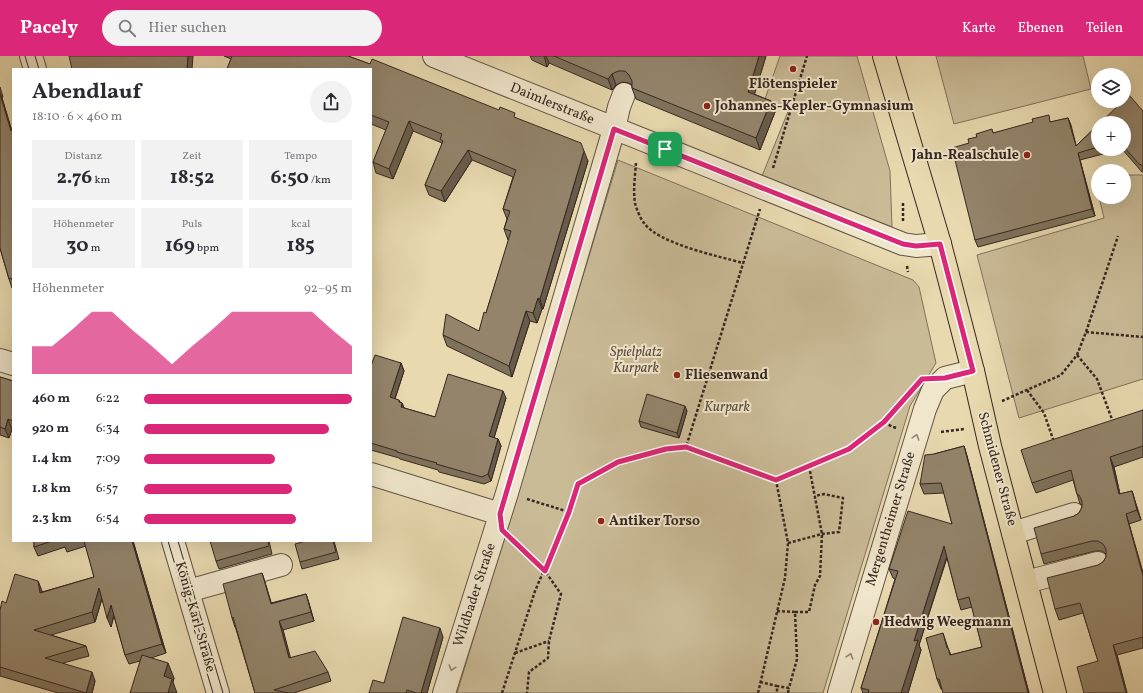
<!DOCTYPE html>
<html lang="de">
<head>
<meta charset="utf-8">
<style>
	body { margin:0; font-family:Vollkorn,serif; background:#f2f2f3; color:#2b2b33; height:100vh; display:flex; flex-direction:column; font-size:15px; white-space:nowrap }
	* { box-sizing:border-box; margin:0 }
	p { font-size:13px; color:#7c7c81 }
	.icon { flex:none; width:22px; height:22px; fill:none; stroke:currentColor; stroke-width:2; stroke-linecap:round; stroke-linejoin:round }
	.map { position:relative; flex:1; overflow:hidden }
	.drawer { position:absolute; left:12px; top:12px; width:360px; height:474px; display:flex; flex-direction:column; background:#fff; border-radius:0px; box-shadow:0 4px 16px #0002 }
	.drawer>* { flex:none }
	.fabs { position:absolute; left:1091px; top:12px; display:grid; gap:8px }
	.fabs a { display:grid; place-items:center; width:40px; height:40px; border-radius:50%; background:#fff; box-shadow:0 4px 16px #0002; font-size:20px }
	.pin { position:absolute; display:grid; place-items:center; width:34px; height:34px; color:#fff; margin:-17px; border-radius:8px; box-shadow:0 2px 6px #0006 }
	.round { display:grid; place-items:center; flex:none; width:42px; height:42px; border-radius:21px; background:#f2f2f3 }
	.head { display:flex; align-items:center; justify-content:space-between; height:68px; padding:0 20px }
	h1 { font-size:22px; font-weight:700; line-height:30px }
	.figures { display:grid; grid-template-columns:repeat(3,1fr); gap:6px; height:68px; padding:4px 20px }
	.figures div { display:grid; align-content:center; border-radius:0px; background:#f2f2f3; text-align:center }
	.figures b { font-size:20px; font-weight:700 }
	.figures small { font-size:11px; font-weight:400 }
	.figures p { font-size:11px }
	.chart { height:112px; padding:8px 20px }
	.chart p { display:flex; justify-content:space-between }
	.chart svg { width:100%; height:72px; margin-top:4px; fill:#db2777; opacity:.7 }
	ul { padding:0 20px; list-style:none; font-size:13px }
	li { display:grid; grid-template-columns:64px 48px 1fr; align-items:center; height:30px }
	li i { height:10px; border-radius:5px; background:#db2777 }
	header { display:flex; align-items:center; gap:24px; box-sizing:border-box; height:56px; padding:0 20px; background:#db2777; color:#fff }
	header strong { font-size:19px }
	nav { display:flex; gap:22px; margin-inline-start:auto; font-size:14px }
	.search { width:280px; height:36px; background:#f2f2f3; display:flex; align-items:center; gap:10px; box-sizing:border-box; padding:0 14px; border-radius:22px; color:#7c7c81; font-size:15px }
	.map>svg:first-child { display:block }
</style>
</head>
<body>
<header>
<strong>Pacely</strong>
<div class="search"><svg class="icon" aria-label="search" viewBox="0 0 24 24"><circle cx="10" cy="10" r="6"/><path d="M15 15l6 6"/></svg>Hier suchen</div>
<nav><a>Karte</a><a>Ebenen</a><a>Teilen</a></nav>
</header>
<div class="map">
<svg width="1143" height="637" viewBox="0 0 1143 637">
	<rect width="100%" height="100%" fill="#e8d9af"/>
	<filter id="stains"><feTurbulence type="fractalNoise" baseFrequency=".005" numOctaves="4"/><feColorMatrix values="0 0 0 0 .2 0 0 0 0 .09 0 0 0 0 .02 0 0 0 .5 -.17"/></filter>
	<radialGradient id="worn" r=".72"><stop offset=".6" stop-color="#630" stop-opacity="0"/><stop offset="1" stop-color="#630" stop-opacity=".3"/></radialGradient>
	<!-- green -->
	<path fill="#cabb97" stroke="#80715c" d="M780 0H857L890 115 892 171 762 120 789 53 765 43Z
		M936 0H1083L1091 33 954 68Z
		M618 104 913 224 919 231 936 307 910 350 823 637H457Z
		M1124 119H1143V323L1019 362 977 199 1104 162 1099 141H1124Z"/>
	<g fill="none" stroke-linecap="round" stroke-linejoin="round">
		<!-- minor casing -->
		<g stroke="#625445" stroke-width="24">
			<path id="minor" d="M31 0 35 13
				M434 0 903 188 916 190 940 188
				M0 304 13 308
				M371 418 500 458
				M1013 477 1074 458
				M173 485 218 637
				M1026 526 1098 507
				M188 535 281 509
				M444 637 507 437 614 73 619 51 624 38
				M839 637 925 353 933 334 945 322 973 315"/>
		</g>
		<!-- major casing -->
		<g stroke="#362722" stroke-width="24">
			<path id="major" d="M884 0 940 188 973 315 990 390 1055 637"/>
		</g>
		<!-- path -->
		<path stroke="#362722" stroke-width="2.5" stroke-dasharray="3 2" stroke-linecap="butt" d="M636 107C635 120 633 134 635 147 636 152 641 164 644 167 659 188 718 200 743 207
			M773 112 807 0
			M903 165V146
			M907 210 908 216
			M1086 276 1143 281
			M1077 299 1097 323 1113 366
			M1027 334 1044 357 1054 386
			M1002 345 1061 319 1077 299 1086 276 1118 180
			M884 367 896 372
			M941 376 964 373
			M686 391 776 424 849 393 884 367 904 343
			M527 443 569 456
			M514 485 545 515 561 538 549 585 548 602 529 616 527 637
			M788 487 822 478 839 476 843 442 824 438 815 440
			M777 555 795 556 797 603 789 632 777 630
			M795 556H809L815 529 820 520 822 478 809 410
			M515 597 549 585
			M760 626 777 630V637
			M502 637 535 535 569 456 578 428 618 406 666 393 686 391 760 153
			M758 637 785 522 788 487 776 424
			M788 637 789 632"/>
		<!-- minor -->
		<use href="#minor" stroke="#f0e6cb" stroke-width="22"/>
		<!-- major -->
		<use href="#major" stroke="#e8d9af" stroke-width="22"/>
		<!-- tram -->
		<path stroke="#362722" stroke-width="1" d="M25 0 29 13
			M35 0 39 13
			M168 485 213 637
			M178 485 223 637"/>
	</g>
	<!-- wall -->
	<path fill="#7e725c" stroke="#362722" d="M224 0H348L516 62 588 105 543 253H542L537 267 530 265 512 321 447 290 443 279 479 275 486 257 509 184H508L504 173 507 163 503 153 513 121 472 104 445 146 429 139 425 129 442 88V87L413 75 393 123 376 117 373 106 386 74 371 68V13H227L231 3Z
		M530 0H766L754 38 771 45 775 56 760 94 636 43 632 32V29L629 27 622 26 616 29 612 34 549 7 547 11 532 4Z
		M0 31 3 41 2 42 12 75 13 76V232H12L9 223 0 192Z
		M1143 55V116H1142L1122 93 1080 104 1095 160 978 191 975 184 969 87 977 81 993 77 1051 66 1068 62 1076 90 1098 69V93H1124V67Z
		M401 307 404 315 395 343 400 346 402 347 404 352 435 361 506 342 494 382 498 383 501 390 491 425 484 428 439 416 438 414 400 403 399 402 371 394V310Z
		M0 321 13 325V373H12L9 382 0 379Z
		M1143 354V401L1114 411 1120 438 1132 435 1135 445 1141 464 1129 468 1143 517V592L1117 599 1127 637H1084L1098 605 1083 557 1059 564 1055 553 1098 509 1103 506 1106 501V498L1102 495H1095L1044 508 1041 498 1074 460 1079 457 1082 451V449L1080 448 1077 438 1073 424 1036 437 1032 427Z
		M687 355 679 382 641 371 639 365Z
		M964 390 967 400 1029 637 941 633 937 623 943 577 948 592 951 599 982 591 972 551 961 554 958 544 947 502 919 589 921 594 908 637H863L861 632 895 523 893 522 889 513 952 468 944 437 924 438 920 428 934 398Z
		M34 485H133L166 597 151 602 174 622 173 626 140 605 129 608 125 599 114 560 111 571 102 543 95 566 51 579 86 590 89 600 63 607 95 625 92 637H58L0 620V554L6 547 38 525 42 536 94 521 86 490 67 496 65 491 38 500 34 491Z
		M269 485 272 498 219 513 216 505Z
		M306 485H334L339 503 302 513 300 506Z
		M262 517 271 547 306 538 314 565 283 574 290 602 328 616 331 625 294 637H255L235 570V571L232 562Z
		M443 581 427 637H369L384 627Z"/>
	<!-- shaded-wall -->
	<path fill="#675c4b" stroke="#362722" d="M188 0H193L192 13H187Z
		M544 0H546L549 7 547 11Z
		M759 0H766L752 47 748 36Z
		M612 18 616 29 612 34 608 23Z
		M0 37 2 42 13 79 11 75Z
		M771 45 775 56 760 94 756 82Z
		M1068 62 1071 69 1078 97Z
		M409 65 413 75 393 123 389 113Z
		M468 94 472 104 445 146 441 135Z
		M584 95 588 105 543 253 540 243Z
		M1078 97 1080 104 1095 160 1092 153Z
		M538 242 542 253 537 267 533 257Z
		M526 255 530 265 512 321 509 310Z
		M401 307 404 315 393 348 390 341Z
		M503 335 506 342 492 388 489 380Z
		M399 344 402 350V347L405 354 404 359 399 346Z
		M685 350 687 355 679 382 677 377Z
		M8 363 12 373 9 382 5 373Z
		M498 383 501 390 491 425 488 418Z
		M964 390 967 400 1029 637H1028Z
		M1110 401 1114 411 1122 448 1119 438Z
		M1132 435 1135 445 1141 464 1137 454Z
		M1126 458 1129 468 1143 517V520Z
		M132 485H133L166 597 162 588Z
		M944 490 947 500 919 589 921 594 908 637H901L914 585Z
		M262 517 265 526 274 556 271 548Z
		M38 525 42 535 43 546 40 537Z
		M99 532 102 542 95 566 92 556Z
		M306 538 309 547 314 565 311 556Z
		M111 549 114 558 111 571 107 562Z
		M279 565 283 574 293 611 289 602Z
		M440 572 443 581 427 637H421Z
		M1113 589 1117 599 1127 637H1126Z
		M168 607 174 622 173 626 177 637H168L164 620Z
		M92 616 95 625 92 637H86Z"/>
	<!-- building -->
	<path fill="#93846b" stroke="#362722" d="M69 0H188L187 13H72Z
		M232 0H348L370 8 372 3 499 54 500 51 515 57 514 61 581 87 584 95 540 243 538 242 533 257 526 255 509 310 443 279 446 258 479 275 484 256 486 257 511 175 504 173 510 155 503 153 516 114 468 94 441 135 425 129 443 85 440 83 442 78 409 65 389 113 373 106 389 66 371 59V13H227Z
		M554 0H759L748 36 771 45 756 82 632 32V25L629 19 625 15H618L612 18 608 23Z
		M0 38 11 75 12 74 13 76V223L12 224 11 222 9 223 0 192Z
		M1129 39 1143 55V110L1139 108 1124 91V67H1100L1123 45H1124V44Z
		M1049 59 1050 66 1068 62 1076 90 1098 69V91L1078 97 1092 153 975 184 952 92 969 87 968 83 977 81 976 78 992 73 993 77 1033 66 1032 63Z
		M375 299 401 307 390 341 399 344V346L402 347 401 351 435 361 448 318 503 335 489 380 498 383 488 418 482 421 436 408 437 407 397 396V395L371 387V310Z
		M0 321 13 325V365L8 363 5 373 0 371Z
		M647 338 685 350 677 377 639 365Z
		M1143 354V390L1110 401 1119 438 1132 435 1137 454 1126 458 1143 520V581L1113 589 1126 637H1084L1077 611 1098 605 1080 547 1055 553 1047 522 1098 509 1103 506 1106 501V493L1103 488 1098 485H1092L1041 498 1034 472 1074 460 1079 457 1082 451V445L1079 439 1077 438 1071 414 1032 427 1021 394Z
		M964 390 1028 637H943L939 623H937L926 582 943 577 947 592H948L950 599 982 591 969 541 958 544 944 490 914 585 918 584 901 637H868L869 634 861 632 898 515 889 513 908 455 952 468 941 427 920 428 925 399 934 398Z
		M34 485H52L34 491Z
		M84 485H132L162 588 125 599 111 549 107 562 99 532 92 556 34 574 86 590 45 602 92 616 86 637 0 611V554L2 545 6 547 15 518 38 525 40 537 94 521Z
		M210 485H268L269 490 216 505Z
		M306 485H333L336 496 300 506 295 488Z
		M262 517 271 548 306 538 311 556 279 565 289 602 315 595 328 616 274 634 288 637H255L233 561 232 562 223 528Z
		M403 561 440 572 421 637H416L407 634 406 637H369L373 624 384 627Z
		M142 599 168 607 164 620 172 623 168 637H130Z"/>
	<!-- one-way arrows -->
	<defs><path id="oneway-chevron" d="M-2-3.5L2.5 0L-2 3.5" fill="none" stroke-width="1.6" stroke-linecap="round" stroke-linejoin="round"/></defs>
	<g stroke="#938676">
		<use href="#oneway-chevron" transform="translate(916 381) rotate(-73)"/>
		<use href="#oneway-chevron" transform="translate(850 600) rotate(-73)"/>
		<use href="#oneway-chevron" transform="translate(452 612) rotate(108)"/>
	</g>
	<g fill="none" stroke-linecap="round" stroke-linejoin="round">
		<!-- route casing -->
		<g stroke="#fff" stroke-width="8">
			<path id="route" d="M614 73 903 188 916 190 940 188 973 315 945 322 922 323 884 366 849 393 776 424 686 391 666 393 618 406 578 428 569 456 545 515 502 474 500 458Z"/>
		</g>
		<!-- route -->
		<use href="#route" stroke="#db2777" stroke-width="5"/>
	</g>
	<!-- markers -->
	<g fill="#8f2418" stroke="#f0e6cb" stroke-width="1.5">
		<circle cx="793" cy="13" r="4"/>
		<circle cx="707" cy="50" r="4"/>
		<circle cx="1027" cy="99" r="4"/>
		<circle cx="677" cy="319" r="4"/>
		<circle cx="601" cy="465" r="4"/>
		<circle cx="876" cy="566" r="4"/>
	</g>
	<g text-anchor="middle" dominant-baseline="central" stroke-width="4" stroke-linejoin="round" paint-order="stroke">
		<!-- poi labels -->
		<g font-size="14" font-weight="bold" fill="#362722" stroke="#f0e6cb" text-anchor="start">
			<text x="793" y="28" text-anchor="middle">Flötenspieler</text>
			<text x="715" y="50">Johannes-Kepler-Gymnasium</text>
			<text x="1019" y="99" text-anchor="end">Jahn-Realschule</text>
			<text x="685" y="319">Fliesenwand</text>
			<text x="609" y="465">Antiker Torso</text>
			<text x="884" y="566">Hedwig Weegmann</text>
		</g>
		<!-- street labels -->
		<g font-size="14" fill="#362722" stroke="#f0e6cb">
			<text transform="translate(552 48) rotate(22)">Daimlerstraße</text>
			<text transform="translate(997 413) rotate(75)">Schmidener Straße</text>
			<text transform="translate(891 463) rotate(-73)">Mergentheimer Straße</text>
			<text transform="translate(475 539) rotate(-72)">Wildbader Straße</text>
			<text transform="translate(195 561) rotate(74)">König-Karl-Straße</text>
		</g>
		<!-- park labels -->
		<g font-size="14" font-style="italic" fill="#5b4c3f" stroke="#f0e6cb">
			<text x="636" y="296">Spielplatz<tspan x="636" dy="16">Kurpark</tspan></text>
			<text x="727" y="351">Kurpark</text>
		</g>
	</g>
	<rect width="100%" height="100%" filter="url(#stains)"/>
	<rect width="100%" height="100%" fill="url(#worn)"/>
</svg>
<div class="fabs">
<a><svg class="icon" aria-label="layers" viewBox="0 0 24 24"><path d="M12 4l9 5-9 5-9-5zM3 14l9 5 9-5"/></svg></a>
<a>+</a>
<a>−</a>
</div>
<div class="pin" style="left:665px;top:93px;background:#1e9e55"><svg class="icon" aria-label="arrive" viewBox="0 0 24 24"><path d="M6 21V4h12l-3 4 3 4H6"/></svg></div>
<section class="drawer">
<div class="head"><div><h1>Abendlauf</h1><p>18:10 · 6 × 460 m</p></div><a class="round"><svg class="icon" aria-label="share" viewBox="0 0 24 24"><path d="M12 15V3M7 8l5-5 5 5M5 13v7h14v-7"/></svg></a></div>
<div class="figures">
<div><p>Distanz</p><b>2.76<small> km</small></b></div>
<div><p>Zeit</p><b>18:52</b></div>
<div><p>Tempo</p><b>6:50<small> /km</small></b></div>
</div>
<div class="figures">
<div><p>Höhenmeter</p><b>30<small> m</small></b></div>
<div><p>Puls</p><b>169<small> bpm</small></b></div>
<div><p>kcal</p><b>185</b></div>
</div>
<div class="chart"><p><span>Höhenmeter</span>92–95 m</p>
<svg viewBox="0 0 160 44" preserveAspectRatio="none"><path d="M0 44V27L10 27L20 17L30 6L40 6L50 17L60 27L70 38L80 27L90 17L100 6L110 6L120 6L130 6L140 6L150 17L160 27V44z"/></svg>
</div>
<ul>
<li><b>460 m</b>6:22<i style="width:100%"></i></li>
<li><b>920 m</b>6:34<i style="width:89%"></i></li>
<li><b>1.4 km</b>7:09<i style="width:63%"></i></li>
<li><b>1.8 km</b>6:57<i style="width:71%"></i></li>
<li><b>2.3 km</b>6:54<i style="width:73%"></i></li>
</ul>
</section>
</div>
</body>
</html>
